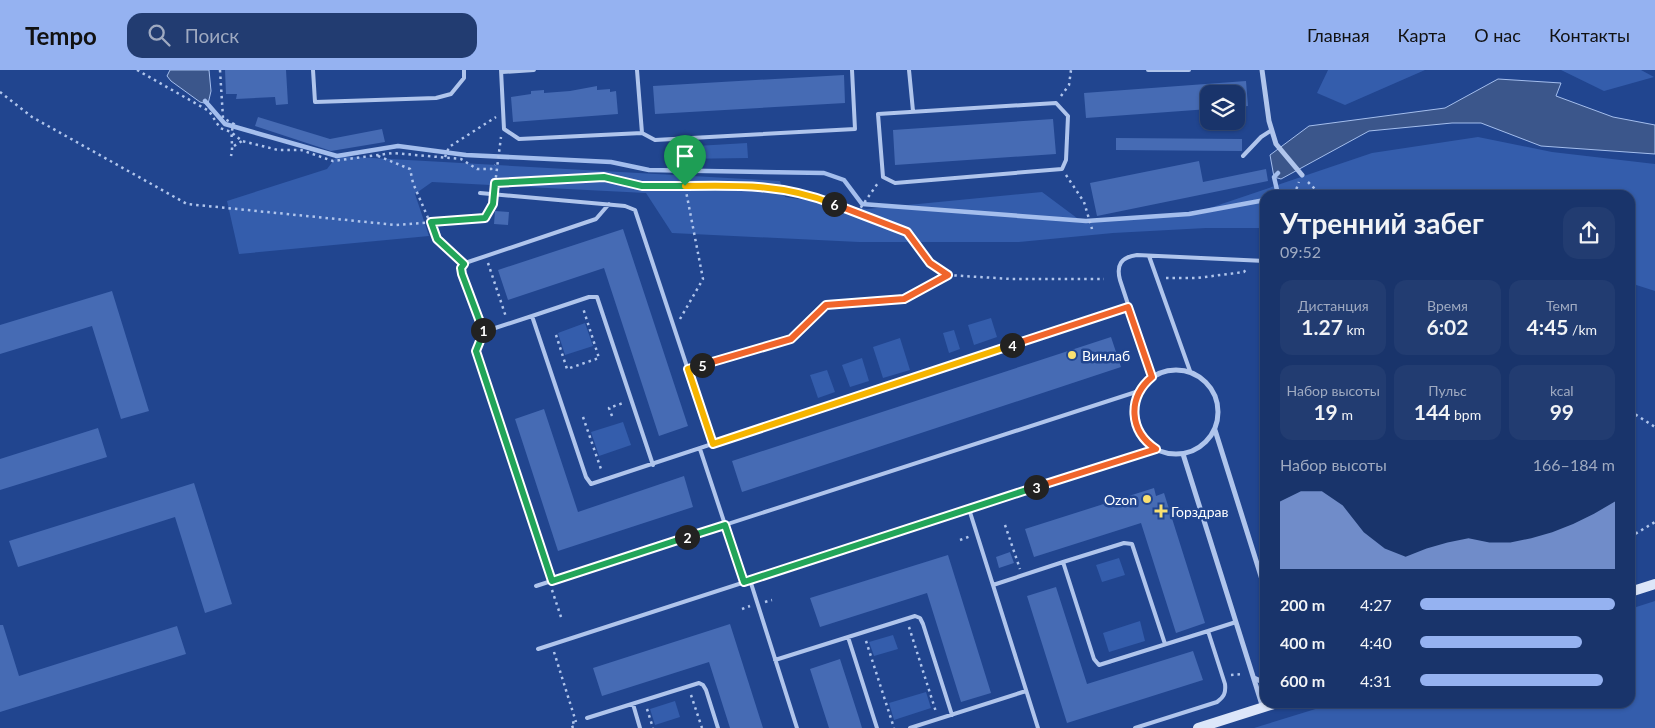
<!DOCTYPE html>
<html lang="ru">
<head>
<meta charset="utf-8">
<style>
	body { margin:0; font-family:Lato,sans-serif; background:#223c71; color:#f1f3f6; height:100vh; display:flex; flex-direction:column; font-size:19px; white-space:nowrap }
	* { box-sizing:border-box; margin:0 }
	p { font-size:16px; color:#9faac1 }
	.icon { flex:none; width:28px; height:28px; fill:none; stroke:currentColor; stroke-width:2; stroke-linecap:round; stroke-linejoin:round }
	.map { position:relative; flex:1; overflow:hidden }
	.details { position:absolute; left:1260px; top:120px; width:375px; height:518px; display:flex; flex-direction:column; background:#19346b; border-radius:15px; box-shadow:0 1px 4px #0004,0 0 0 1px #374f7e }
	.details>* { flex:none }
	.buttons { position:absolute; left:1200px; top:15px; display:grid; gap:10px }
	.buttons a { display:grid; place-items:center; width:45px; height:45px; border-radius:10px; background:#19346b; box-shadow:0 1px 4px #0004,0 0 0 1px #374f7e; font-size:25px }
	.pin { position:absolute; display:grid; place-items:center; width:42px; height:42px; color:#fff; margin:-51px -21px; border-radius:50% 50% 50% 0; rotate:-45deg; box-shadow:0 0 5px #0007 }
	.pin .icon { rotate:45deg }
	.km { position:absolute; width:25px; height:25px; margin:-12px; border-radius:50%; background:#222; color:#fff; font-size:14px; line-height:25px; text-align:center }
	.round { display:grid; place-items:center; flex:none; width:52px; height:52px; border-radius:15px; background:#223c71 }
	.headline { display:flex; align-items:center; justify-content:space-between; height:85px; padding:0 20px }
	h1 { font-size:28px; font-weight:700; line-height:38px }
	.stats { display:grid; grid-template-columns:repeat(3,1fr); gap:8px; height:85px; padding:5px 20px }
	.stats div { display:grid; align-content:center; border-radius:12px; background:#223c71; text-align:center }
	.stats b { font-size:21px; font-weight:700 }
	.stats small { font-size:14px; font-weight:400 }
	.stats p { font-size:14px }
	.chart { height:140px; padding:10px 20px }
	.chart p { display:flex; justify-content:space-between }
	.chart svg { width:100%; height:90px; margin-top:5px; fill:#95b2f1; opacity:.7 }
	ul { padding:0 20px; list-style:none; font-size:16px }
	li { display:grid; grid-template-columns:80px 60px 1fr; align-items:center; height:38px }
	li i { height:12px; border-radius:6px; background:#95b2f1 }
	header { display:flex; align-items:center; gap:30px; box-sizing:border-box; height:70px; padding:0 25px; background:#95b2f1; color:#111 }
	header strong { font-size:24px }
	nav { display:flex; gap:28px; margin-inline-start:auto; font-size:18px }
	.search { width:350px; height:45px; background:#223c71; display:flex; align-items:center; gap:12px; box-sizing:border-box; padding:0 18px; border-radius:15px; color:#9faac1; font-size:19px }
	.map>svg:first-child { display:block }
</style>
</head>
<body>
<header>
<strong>Tempo</strong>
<div class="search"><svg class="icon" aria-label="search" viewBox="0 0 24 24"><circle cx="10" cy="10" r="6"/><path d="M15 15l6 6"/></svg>Поиск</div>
<nav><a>Главная</a><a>Карта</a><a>О нас</a><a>Контакты</a></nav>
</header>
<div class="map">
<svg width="1655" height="658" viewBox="0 0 1655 658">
	<rect width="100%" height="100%" fill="#21458f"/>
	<!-- green -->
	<path fill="#345dac" d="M1328 0H1425L1345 35 1317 23Z
		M1561 0H1641L1654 7 1604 21Z
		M1478 67 1552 82 1655 94V221L1630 213V125H1265V158H1206L1113 163 1019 172H859L672 163 646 123 432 112 415 124 429 166 239 184 227 131 327 99 337 86 780 111 785 127 867 139 1042 122 1081 151 1189 145 1372 83Z
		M747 73 748 88 677 89 679 77Z
		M991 248 997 267 974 275 968 255Z
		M585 253 593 276 565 285 558 263Z
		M954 260 960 279 949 283 943 263Z
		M900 268 910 300 883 308 873 277Z
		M862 288 869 311 850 317 842 295Z
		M827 300 835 322 818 328 810 305Z
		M623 352 631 375 599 386 591 362Z
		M1119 488 1125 505 1102 512 1096 495Z
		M1655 531V658H1254L1335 633 1630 632V539Z
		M1140 551 1145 571 1109 582 1103 563Z
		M893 565 898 579 874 586 869 572Z
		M926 622 931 638 894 650 889 633Z
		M675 631 680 647 655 655 650 639Z"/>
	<!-- water -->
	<path fill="#3b568b" stroke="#a4beed" d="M170 0H209L211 21 208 34 200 32 171 11 167 6Z
		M1498 9 1561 13 1556 26 1613 47 1655 55V84L1541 76 1481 53H1452L1369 61 1281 109 1274 107 1270 85 1309 56 1445 38Z"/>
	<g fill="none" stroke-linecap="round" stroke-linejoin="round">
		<!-- stream -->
		<path stroke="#a4beed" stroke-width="4.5" d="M205 31 225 54 337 86 398 76 466 85 611 92 649 100 824 103 844 110 862 134 1086 151 1189 144 1265 130
			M1275 125 1277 120 1274 107 1278 103"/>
	</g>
	<!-- building -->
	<path fill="#466bb4" d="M225 0H286L288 34 276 35 275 27 236 29 237 24H226Z
		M844 5 845 33 655 44 653 16Z
		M1246 11 1248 36 1236 37V24H1209V39L1086 48 1084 23Z
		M597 16V20L610 19V22L616 21 618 44 513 52 511 27 531 24V21L544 20V23L570 21Z
		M258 47 330 69 382 59 385 72 331 81 255 56Z
		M1053 49 1056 84 895 95 893 60Z
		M1116 68 1242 69V81L1116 80Z
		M1199 91 1203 112 1266 99 1268 111 1097 146 1090 113Z
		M495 141 509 142 508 155 494 154Z
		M623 159 688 356 659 366 604 198 508 230 498 200Z
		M112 221 149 341 121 349 92 256 0 284V255Z
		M1111 267 1121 297 742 422 732 391Z
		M544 339 578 442 684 406 693 437 558 481 515 349Z
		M98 358 107 387 0 420V389Z
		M194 413 232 534 205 543 175 447 18 497 9 471Z
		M1154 418 1156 426 1164 423 1205 553 1176 563 1141 453 1034 487 1025 459Z
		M1010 482 1014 493 999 498 996 487Z
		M948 485 991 623 961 632 927 523 820 557 810 528Z
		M1056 517 1087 614 1193 581 1203 610 1067 653 1027 526Z
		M730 554 763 658H730L709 592 602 626 593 598Z
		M0 555H3L19 606 177 556 186 584 0 642Z
		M840 589 859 648 862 658H829L810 599Z"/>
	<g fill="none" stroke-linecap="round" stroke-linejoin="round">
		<!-- path -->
		<path stroke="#b0c5ec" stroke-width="2.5" stroke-dasharray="2.5 4" stroke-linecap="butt" d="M137 0 209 41 220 58 231 62 242 71 278 80H301L333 91 393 83 461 89 477 99H491L495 95
			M220 0 223 48 234 54C229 65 234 75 231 86
			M0 22 32 47 187 134 396 155 485 148 493 132
			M1061 26 1069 15 1071 0
			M234 76 242 71
			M378 86 410 99 413 113 437 169 459 189
			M445 87 449 77 496 47
			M1066 105 1084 132 1092 159
			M1308 112 1321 125
			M495 113 605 107 642 116 754 115 810 125 907 162 930 193 948 205 1011 209H1104
			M495 114 501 67
			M1294 125 1299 112
			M857 143 878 113
			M488 193 506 247
			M1166 208H1197L1244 202 1246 199
			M680 249 703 209 685 116 689 75
			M556 265 567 299 599 288 583 238
			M482 266 476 281 549 502
			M695 297 791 269 826 235 904 229 948 205
			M1630 341 1655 357
			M612 346 609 338 623 333
			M583 347 602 402
			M1005 455 1020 499
			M1630 467 1655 452
			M960 470 971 466
			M552 520 561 547
			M765 532 772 530
			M742 539 750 536
			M909 557 936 642
			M866 571 894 658
			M554 582 576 652
			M1231 605 1243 604
			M691 625 702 658
			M647 639 653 658
			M573 658 571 653 576 652"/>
		<!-- lane -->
		<path stroke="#b0c5ec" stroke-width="4" d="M313 0 315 32 436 28 451 24 464 8V0
			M501 0 504 59 519 69 642 63
			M637 0 642 63 655 70 855 59 852 0
			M909 0 913 41
			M1148 0H1189
			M502 2 534 0
			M1056 33 1068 46 1066 90 1062 99 895 113 883 107 878 44Z
			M1243 86 1261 67 1272 60
			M480 123 625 136 635 140 713 375
			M609 134 596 149 468 192 461 198 481 258 489 260 532 246 586 407 591 414 1128 237
			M1149 186 1190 301
			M532 246 589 227H597L653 395
			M1152 307 1120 210C1116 195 1121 187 1137 185L1265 191
			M700 379 744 512
			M969 439 1038 658
			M1063 492 1124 473 1132 474 1165 574
			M750 510 797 658
			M993 515 1063 492 1094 589 1099 595 1208 561
			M536 516 1139 321
			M848 567 877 658
			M538 579 1156 379
			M775 590 915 546 920 548 923 554 952 645
			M633 634 640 658
			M587 648 699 613 703 615 706 620 718 658
			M910 658 1026 621
			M1135 658 1217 632C1224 627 1226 623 1225 614L1208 561 1236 552"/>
		<!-- street -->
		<path stroke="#b0c5ec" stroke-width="5" d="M1262 0 1269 51 1276 74 1302 105
			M1134 342a42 42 0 1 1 84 0a42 42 0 1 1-84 0Z
			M1215 360 1265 519
			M1183 384 1263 638
			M1254 608 1265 613"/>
		<!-- secondary -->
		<path stroke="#dce6f9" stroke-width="10" d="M1630 522 1655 514
			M1198 658 1280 632"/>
	</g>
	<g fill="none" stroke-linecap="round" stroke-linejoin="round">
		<!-- split-1 casing -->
		<g stroke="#fff" stroke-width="10">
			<path id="split-1" d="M483 260 462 204 461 198 464 194 437 169 431 152 485 148 493 134 495 113 604 107 642 116H685"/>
		</g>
		<!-- split-2 casing -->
		<g stroke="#fff" stroke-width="10">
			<path id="split-2" d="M483 260 484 261 476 281 552 511 687 467"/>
		</g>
		<!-- split-3 casing -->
		<g stroke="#fff" stroke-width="10">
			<path id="split-3" d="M687 467 725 455 744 512 1036 417"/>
		</g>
		<!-- split-4 casing -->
		<g stroke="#fff" stroke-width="10">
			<path id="split-4" d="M1012 275 1128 237 1152 307C1127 328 1129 361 1156 379L1036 417"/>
		</g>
		<!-- split-5 casing -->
		<g stroke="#fff" stroke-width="10">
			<path id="split-5" d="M702 295 688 299 713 374 1012 275"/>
		</g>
		<!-- split-6 casing -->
		<g stroke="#fff" stroke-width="10">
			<path id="split-6" d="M702 295 791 269 826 235 904 229 948 205 930 193 907 162 834 134"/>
		</g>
		<!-- split-7 casing -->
		<g stroke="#fff" stroke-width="10">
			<path id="split-7" d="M685 116C739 115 783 114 834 134"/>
		</g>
		<!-- split-1 -->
		<use href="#split-1" stroke="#22a559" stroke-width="6"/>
		<!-- split-2 -->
		<use href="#split-2" stroke="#22a559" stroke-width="6"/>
		<!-- split-3 -->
		<use href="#split-3" stroke="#22a559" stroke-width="6"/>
		<!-- split-4 -->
		<use href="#split-4" stroke="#f0652b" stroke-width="6"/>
		<!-- split-5 -->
		<use href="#split-5" stroke="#f5b400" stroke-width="6"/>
		<!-- split-6 -->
		<use href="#split-6" stroke="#f0652b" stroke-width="6"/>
		<!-- split-7 -->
		<use href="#split-7" stroke="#f5b400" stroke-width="6"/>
	</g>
	<!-- markers -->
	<g fill="#f9e071" stroke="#21458f" stroke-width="2">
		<circle cx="1072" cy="285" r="5"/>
		<circle cx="1147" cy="429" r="5"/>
		<path d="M1158.5 433.5h5v5h5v5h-5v5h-5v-5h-5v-5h5z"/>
	</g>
	<g text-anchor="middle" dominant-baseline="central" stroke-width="5" stroke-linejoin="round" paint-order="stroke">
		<!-- poi labels -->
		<g font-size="14" fill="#fff" stroke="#21458f" text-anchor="start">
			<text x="1082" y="285">Винлаб</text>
			<text x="1137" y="429" text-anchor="end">Ozon</text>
			<text x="1171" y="441">Горздрав</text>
		</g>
	</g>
</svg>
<div class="buttons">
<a><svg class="icon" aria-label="layers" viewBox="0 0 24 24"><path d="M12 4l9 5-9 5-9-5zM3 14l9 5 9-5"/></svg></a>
</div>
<div class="pin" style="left:685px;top:116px;background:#1e9e55"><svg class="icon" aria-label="arrive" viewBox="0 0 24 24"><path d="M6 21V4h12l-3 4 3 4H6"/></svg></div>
<b class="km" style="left:483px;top:260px">1</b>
<b class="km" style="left:687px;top:467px">2</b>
<b class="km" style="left:1036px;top:417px">3</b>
<b class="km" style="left:1012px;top:275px">4</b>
<b class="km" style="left:702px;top:295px">5</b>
<b class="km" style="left:834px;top:134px">6</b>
<section class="details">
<div class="headline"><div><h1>Утренний забег</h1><p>09:52</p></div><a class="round"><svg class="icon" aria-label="share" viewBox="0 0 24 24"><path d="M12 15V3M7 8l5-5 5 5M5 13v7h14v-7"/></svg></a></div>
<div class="stats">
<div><p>Дистанция</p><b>1.27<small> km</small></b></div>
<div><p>Время</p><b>6:02</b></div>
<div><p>Темп</p><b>4:45<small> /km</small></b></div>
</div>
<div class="stats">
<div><p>Набор высоты</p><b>19<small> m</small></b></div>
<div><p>Пульс</p><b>144<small> bpm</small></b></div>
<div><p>kcal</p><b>99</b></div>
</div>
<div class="chart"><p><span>Набор высоты</span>166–184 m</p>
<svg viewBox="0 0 160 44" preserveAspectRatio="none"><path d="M0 44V11L10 6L20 6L30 13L40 26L50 34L60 38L70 34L80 31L90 29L100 31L110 31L120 29L130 26L140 22L150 17L160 11V44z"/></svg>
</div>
<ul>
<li><b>200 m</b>4:27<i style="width:100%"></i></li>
<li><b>400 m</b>4:40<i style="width:83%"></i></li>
<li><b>600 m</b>4:31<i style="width:94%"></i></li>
</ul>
</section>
</div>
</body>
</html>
